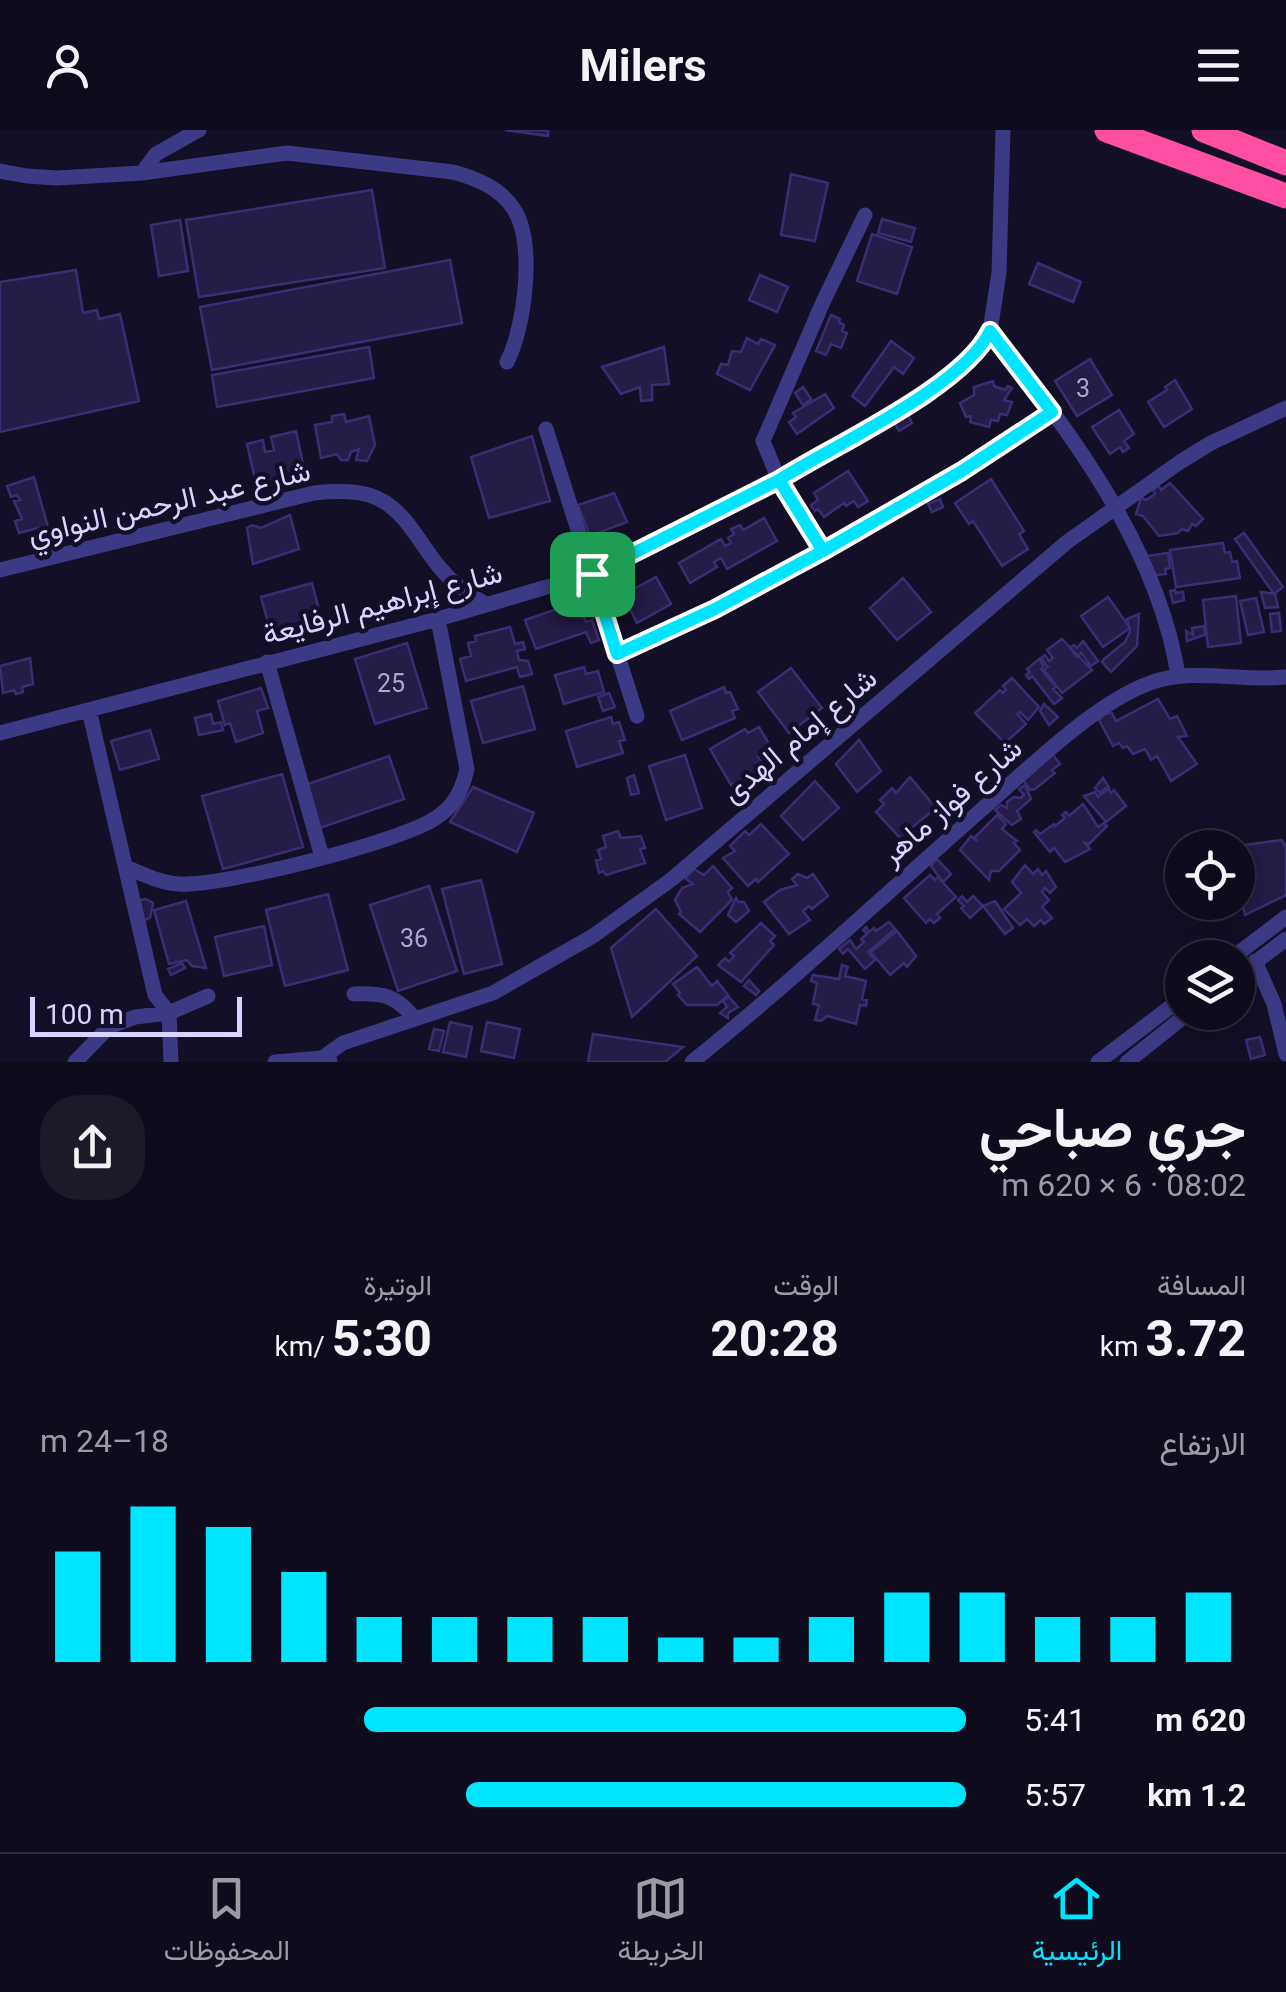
<!DOCTYPE html>
<html lang="ar">
<head>
<meta charset="utf-8">
<style>
	body { margin:0; font-family:Roboto,Vazirmatn,sans-serif; background:#1c1929; color:#f1f3f6; direction:rtl; height:100vh; display:flex; flex-direction:column; font-size:38px; white-space:nowrap }
	* { box-sizing:border-box; margin:0 }
	p { font-size:32px; color:#9b9ba3 }
	.icon { flex:none; width:55px; height:55px; fill:none; stroke:currentColor; stroke-width:2; stroke-linecap:round; stroke-linejoin:round }
	.map { position:relative; height:932px; overflow:hidden; direction:ltr }
	.drawer { display:flex; flex-direction:column; background:#0e0b1c; flex:1 }
	.drawer>* { flex:none }
	.tools { position:absolute; left:1165px; top:700px; display:grid; gap:20px }
	.tools a { display:grid; place-items:center; width:90px; height:90px; border-radius:50%; background:#0e0b1c; box-shadow:0 5px 25px #0003,0 0 0 2px #2e2b3b; font-size:50px }
	.scale { position:absolute; left:30px; bottom:25px; width:212px; box-sizing:border-box; padding-left:10px; border:5px solid #d9d4ff; border-top:0; font-size:28px; line-height:35px; white-space:nowrap; color:#d9d4ff; -webkit-text-stroke:8px #130f26; paint-order:stroke }
	.pin { position:absolute; display:grid; place-items:center; width:85px; height:85px; color:#fff; margin:-42px; border-radius:20px; box-shadow:0 5px 15px #0006 }
	.round { display:grid; place-items:center; flex:none; width:105px; height:105px; border-radius:40px; background:#1c1929 }
	.summary { display:flex; align-items:center; justify-content:space-between; height:170px; padding:0 40px }
	h1 { font-size:55px; font-weight:700; line-height:75px }
	.metrics { display:grid; grid-template-columns:repeat(3,1fr); gap:15px; height:170px; padding:10px 40px }
	.metrics div { display:grid; align-content:center }
	.metrics b { font-size:50px; font-weight:700 }
	.metrics small { font-size:28px; font-weight:400 }
	.metrics p { font-size:28px }
	.chart { height:280px; padding:20px 40px }
	.chart p { display:flex; justify-content:space-between }
	.chart svg { width:100%; height:180px; margin-top:10px; stroke:#00e5ff; stroke-width:6 }
	ul { padding:0 40px; list-style:none; font-size:32px }
	li { display:grid; grid-template-columns:160px 120px 1fr; align-items:center; height:75px }
	li i { height:25px; border-radius:12px; background:#00e5ff }
	header { display:flex; justify-content:space-between; align-items:center; height:130px; padding:0 40px; background:#0e0b1c; font-size:45px; font-weight:700 }
	.tab-bar { display:flex; justify-content:space-around; align-items:center; height:140px; border-top:2px solid #2e2b3b; background:#0e0b1c; font-size:28px; color:#9b9ba3 }
	.tab-bar a { display:grid; justify-items:center; gap:5px }
	.tab-bar .active { color:#00e5ff }
	.map>svg:first-child { display:block }
</style>
</head>
<body>
<header><svg class="icon" aria-label="menu" viewBox="0 0 24 24"><path d="M4 6h16M4 12h16M4 18h16"/></svg>Milers<svg class="icon" aria-label="person" viewBox="0 0 24 24"><circle cx="12" cy="8" r="4"/><path d="M4 21q1-7 8-7t8 7"/></svg></header>
<div class="map">
<svg width="1286" height="932" viewBox="0 0 1286 932">
	<rect width="100%" height="100%" fill="#130f26"/>
	<!-- building -->
	<path fill="#241b47" stroke="#3b2d73" stroke-width="2.5" d="M505 0H548V6Z
		M791 44 828 53 815 111 781 105Z
		M372 60 385 138 199 167 186 90Z
		M882 89 915 98 911 112 878 103Z
		M180 90 188 141 159 146 151 95Z
		M872 104 912 117 897 164 857 151Z
		M450 130 462 193 212 240 200 177Z
		M1038 133 1081 152 1073 172 1029 154Z
		M76 140 83 183 97 180 99 189 120 184 139 271 0 302V152Z
		M760 145 788 157 777 182 749 170Z
		M831 185 840 189 839 192 844 195 842 201 847 203 841 218 831 214 826 225 816 221Z
		M747 208 758 214 761 209 775 215 750 260 717 244 721 234 728 235 732 221 741 222Z
		M891 211 914 228 903 244 894 237 865 276 852 266Z
		M369 217 374 248 217 277 212 245Z
		M664 217 669 254 652 255V270L641 271 640 257 621 264 602 237Z
		M1090 229 1112 265 1077 286 1055 251Z
		M1175 250 1192 279 1164 297 1148 272 1167 260 1165 257Z
		M993 251 994 256 1005 260 1008 256 1012 258 1004 270 1012 272 1007 285 1000 284 998 291 991 290 989 297 970 292 971 286 966 287 960 273 974 265V257Z
		M803 257 811 269 803 275 795 263Z
		M825 264 834 278 797 304 789 292 796 287 793 283Z
		M1119 280 1134 304 1124 311 1129 318 1123 322 1120 317 1110 324 1092 297Z
		M344 284 346 292 369 286 375 315 367 331 356 330 359 319 351 322 348 330H341L337 324 321 328 315 295 332 292V286Z
		M908 285 912 293 899 301 895 294Z
		M296 301 305 343 256 354 247 314 263 310 265 322 274 320 271 307Z
		M532 306 550 371 489 388 471 327Z
		M848 341 868 371 858 377 854 371 846 376 844 373 824 387 818 379 815 381 811 375 818 370 814 363Z
		M34 347 49 401 44 403 42 397 19 403 15 391 22 389 14 371 20 370 17 365 11 367 7 356Z
		M991 349 1024 401 1019 404 1028 419 1002 436 973 391 969 394 955 373Z
		M1170 353 1203 389 1196 396 1192 394 1188 401 1182 399 1178 403 1159 406 1143 386 1136 384 1141 368 1146 370 1155 364 1153 360 1159 356 1161 360Z
		M614 363 627 392 590 406 578 375Z
		M940 369 943 377 932 382 928 374Z
		M290 385 299 419 253 434 247 398 252 395 261 398Z
		M764 388 777 411 727 439 721 428 714 432 717 437 690 453 679 433 721 409 725 416 731 413 728 408 734 404 731 399 740 395 743 400Z
		M1244 403 1283 457 1274 464 1235 409Z
		M1223 413 1225 423 1230 422 1232 432 1237 431 1240 448 1176 457 1170 420Z
		M1168 423 1170 438 1165 439 1166 444 1149 446 1147 426Z
		M656 447 671 474 637 493 623 465Z
		M903 448 931 482 897 510 870 478Z
		M312 453 319 480 311 482 314 492 287 496 288 500 280 502 279 498 270 500 261 467Z
		M1175 460 1176 463 1183 462 1184 470 1173 473 1170 461Z
		M1261 462 1275 464 1278 477 1265 478Z
		M1236 466 1241 513 1208 517 1203 470Z
		M1108 467 1130 498 1103 517 1081 486Z
		M1256 468 1264 502 1248 505 1240 471Z
		M571 474 573 481 580 478 586 492 592 490 599 510 591 513 586 502 536 519 525 490Z
		M1279 483 1281 501 1272 502 1270 484Z
		M1139 484 1137 516 1111 542 1102 532 1104 529 1125 512 1130 502 1127 489Z
		M1204 496 1205 505 1187 511 1186 501 1193 505 1192 498Z
		M510 497 515 514 523 512 525 519 517 521 519 530 528 531 532 544 520 547 517 537 466 551 460 529 471 526 468 513 476 511 475 506Z
		M1062 509 1092 540 1062 563 1044 540 1048 537 1041 528 1045 525 1049 531 1053 528 1047 520Z
		M1083 511 1098 531 1091 536 1081 523 1077 527 1070 518 1074 515 1077 518Z
		M407 513 427 578 375 594 355 529Z
		M30 528 33 554 22 557 23 562 16 564 14 560 3 563 0 536Z
		M1039 529 1044 536 1041 539 1056 557 1053 559 1062 568 1054 574 1032 546 1029 549 1026 545 1030 542 1027 539Z
		M584 537 586 544 598 541 604 562 564 574 555 545Z
		M791 538 822 578 789 603 758 562Z
		M1012 548 1039 577 1028 590 1020 582 1017 584 1026 594 1005 613 975 583 1000 560 1003 563 1006 560 1003 556Z
		M523 556 535 599 483 613 471 571Z
		M724 557 726 563 730 562 738 579 732 581 735 588 682 610 670 581Z
		M261 558 268 578 257 581 263 603 236 612 230 593 225 595 218 571Z
		M609 563 615 577 603 581 598 567Z
		M1158 569 1170 589 1177 586 1187 606 1178 607 1197 634 1171 651 1157 626 1151 630 1145 619 1133 624 1127 616 1123 618 1119 613 1113 616 1099 590 1104 584 1112 583 1116 591Z
		M1044 574 1058 587 1049 595 1040 581Z
		M211 584 213 594 221 592 223 600 199 605 195 588Z
		M611 587 613 594 619 592 625 610 619 611 623 623 577 637 566 601Z
		M759 597 772 619 758 627 761 631 756 633 760 639 731 655 710 619 745 599 748 603Z
		M150 600 159 629 120 640 111 611Z
		M859 610 881 641 857 662 836 634Z
		M685 625 702 678 666 690 649 636Z
		M1053 625 1060 634 1052 640 1055 643 1035 659 1030 660 1022 648Z
		M389 626 404 669 320 698 305 655Z
		M282 644 303 717 223 739 202 666Z
		M634 645 639 663 631 665 627 648Z
		M910 647 936 678 909 700 911 702 902 710 876 682 884 674 880 670 892 658 896 663Z
		M1103 648 1110 659 1107 657 1100 663 1095 658Z
		M815 651 839 678 803 710 781 686Z
		M1025 655 1031 669 1017 681 1021 689 1012 695 995 680 1001 675 1007 678V672L1014 667 1021 668 1024 665 1019 659Z
		M473 657 534 683 517 722 450 692Z
		M1108 659 1111 663 1114 660 1126 676 1106 692 1084 666 1095 662 1098 667Z
		M1083 674 1098 697 1104 693 1107 696 1089 714 1085 713 1090 719 1065 732 1054 718 1050 722 1034 702 1036 700 1040 704 1054 694 1055 696 1065 688 1062 685 1066 682 1069 686Z
		M997 685 1006 694 1002 699 1017 711 1014 713 1020 720 999 741H991L989 750 960 720 971 706 977 711 975 707Z
		M761 694 789 724 758 752 756 749 748 756 723 728 735 721 730 716 745 701 749 705Z
		M618 701 621 708 641 706 645 718 640 719 645 733 606 745 603 741 599 743 596 730 601 729 598 720 606 717 603 706Z
		M1282 710 1286 717V765L1245 785 1238 755V718L1229 717Z
		M937 729 951 744 943 752 931 736Z
		M1025 735 1033 744 1038 739 1042 745 1046 741 1056 757 1050 763 1045 758 1042 762 1049 770 1042 777 1052 788 1044 794 1041 790 1034 796 1027 789 1020 795 1004 779 1021 763 1012 752Z
		M713 736 732 758 728 762 732 770 700 802 679 784 681 782 675 770 682 758 693 754 685 748 694 739 704 745Z
		M798 744 807 748 813 744 828 766 812 779 809 776 803 781 810 790 789 804 764 772 780 760 797 755 792 749Z
		M930 745 935 750 938 747 956 767 937 784 940 788 934 793 930 789 926 793 904 768Z
		M481 750 502 834 464 844 442 759Z
		M429 756 457 841 398 861 370 775Z
		M328 764 348 840 285 856 266 780Z
		M962 766 967 772 973 766 983 776 970 788 961 778 964 776 958 770Z
		M736 768 738 772H744L749 781 736 792 728 785Z
		M146 769 153 773 150 788 141 791 139 770Z
		M186 771 206 838 192 836 187 830 169 834 154 780Z
		M995 771 1013 798 1005 804 983 776Z
		M656 779 697 826 632 887 611 818Z
		M889 792 895 799 868 822 875 830 865 839 848 819 843 824 839 819 850 810 856 819 864 812 861 809 867 804 863 800 866 797 869 802 874 798 876 801Z
		M761 793 775 806 770 811 774 815 741 852 718 835 725 828 729 832 734 826 730 823Z
		M264 796 272 835 224 846 215 807Z
		M897 801 916 826 907 837 904 833 890 845 871 822Z
		M182 833 185 838 171 845 168 839Z
		M842 835 848 837 845 846 866 851 862 869 867 870 866 876 860 875 856 894 827 886 821 891 815 890 819 875 813 874 817 853 811 851 813 845 839 849Z
		M697 837 712 856 717 851 728 865 717 875H687L678 865 680 863 673 854Z
		M749 850 759 861 756 865 744 856Z
		M729 867 738 877 728 883V888L720 883 727 877 723 871Z
		M450 892 472 897 466 927 443 922Z
		M487 892 520 899 514 928 481 921Z
		M434 899 444 901 439 921 429 919Z
		M593 904 683 917 665 932H588Z
		M1260 907 1265 925 1251 929 1246 910Z"/>
	<g fill="none" stroke-linecap="round" stroke-linejoin="round">
		<!-- minor -->
		<path stroke="#3d3a85" stroke-width="15" d="M0 41 27 46 57 48 142 43 287 23 453 42C475 48 499 57 513 78 536 111 525 197 507 232
			M142 43 156 24 199 0
			M990 201C1070 301 1157 415 1178 545
			M546 299 637 586
			M823 421 779 350 763 311 823 172 865 85
			M0 440 314 363C333 361 351 360 369 365 404 375 419 414 441 439 453 454 468 463 485 474
			M617 524C768 454 913 373 1052 282
			M267 532 322 727
			M89 580 155 865 169 883 171 932
			M0 603 438 489 591 444 779 350 916 270 969 230 982 216 990 201 999 143 1003 0
			M128 738C144 745 161 753 179 754 222 757 399 712 434 689 454 677 462 661 467 639L438 489
			M1232 828 1286 787
			M1255 831 1274 874 1286 924
			M1238 845 1286 809
			M354 864C383 863 396 865 415 889
			M322 928 343 913 493 863 593 806 672 749 1067 412 1180 332 1211 313 1286 278
			M75 932 109 897 135 887 169 883 208 866
			M275 932 322 928 330 931
			M692 932C791 852 885 765 980 681 1026 641 1094 573 1150 553 1193 537 1241 552 1286 547
			M1098 932 1182 868
			M1127 932 1190 882"/>
		<!-- highway -->
		<path stroke="#ff4fa3" stroke-width="25" d="M1107 0 1286 66
			M1204 0 1286 33"/>
	</g>
	<g fill="none" stroke-linecap="round" stroke-linejoin="round">
		<!-- route casing -->
		<g stroke="#fff" stroke-width="20">
			<path id="route" d="M592 444 779 350 823 421 962 341 1052 282 990 201C963 257 834 315 779 350L823 421 715 479 617 524 592 444"/>
		</g>
		<!-- route -->
		<use href="#route" stroke="#00e5ff" stroke-width="12"/>
	</g>
	<g text-anchor="middle" dominant-baseline="central" stroke-width="9" stroke-linejoin="round" paint-order="stroke">
		<!-- number labels -->
		<g font-size="25" fill="#aca6d1">
			<text x="1083" y="258">3</text>
			<text x="391" y="553">25</text>
			<text x="414" y="808">36</text>
		</g>
		<!-- street labels -->
		<g font-size="30" fill="#d9d4ff" stroke="#130f26">
			<text transform="translate(169 372) rotate(-13)">شارع عبد الرحمن النواوي</text>
			<text transform="translate(382 473) rotate(-15)">شارع إبراهيم الرفايعة</text>
			<text transform="translate(799 605) rotate(-40)">شارع إمام الهدى</text>
			<text transform="translate(951 671) rotate(-41)">شارع فواز ماهر</text>
		</g>
	</g>
</svg>
<div class="tools">
<a><svg class="icon" aria-label="locate" viewBox="0 0 24 24"><circle cx="12" cy="12" r="6"/><path d="M12 2v4M12 18v4M2 12h4M18 12h4"/></svg></a>
<a><svg class="icon" aria-label="layers" viewBox="0 0 24 24"><path d="M12 4l9 5-9 5-9-5zM3 14l9 5 9-5"/></svg></a>
</div>
<div class="scale">100 m</div>
<div class="pin" style="left:592px;top:444px;background:#1e9e55"><svg class="icon" aria-label="arrive" viewBox="0 0 24 24"><path d="M6 21V4h12l-3 4 3 4H6"/></svg></div>
</div>
<section class="drawer">
<div class="summary"><div><h1>جري صباحي</h1><p>08:02 · 6 × 620 m</p></div><a class="round"><svg class="icon" aria-label="share" viewBox="0 0 24 24"><path d="M12 15V3M7 8l5-5 5 5M5 13v7h14v-7"/></svg></a></div>
<div class="metrics">
<div><p>المسافة</p><b>3.72<small> km</small></b></div>
<div><p>الوقت</p><b>20:28</b></div>
<div><p>الوتيرة</p><b>5:30<small> /km</small></b></div>
</div>
<div class="chart"><p><span>الارتفاع</span>18–24 m</p>
<svg viewBox="0 0 160 44" preserveAspectRatio="none"><path d="M5 44V17M15 44V6M25 44V11M35 44V22M45 44V33M55 44V33M65 44V33M75 44V33M85 44V38M95 44V38M105 44V33M115 44V27M125 44V27M135 44V33M145 44V33M155 44V27"/></svg>
</div>
<ul>
<li><b>620 m</b>5:41<i style="width:65%"></i></li>
<li><b>1.2 km</b>5:57<i style="width:54%"></i></li>
</ul>
</section>
<nav class="tab-bar">
<a class="active"><svg class="icon" aria-label="home" viewBox="0 0 24 24"><path d="M3 11l9-7 9 7M6 9v11h12V9"/></svg>الرئيسية</a>
<a><svg class="icon" aria-label="map" viewBox="0 0 24 24"><path d="M3 6l6-2 6 2 6-2v14l-6 2-6-2-6 2zM9 4v14M15 6v14"/></svg>الخريطة</a>
<a><svg class="icon" aria-label="saved" viewBox="0 0 24 24"><path d="M7 4h10v16l-5-4-5 4z"/></svg>المحفوظات</a>
</nav>
</body>
</html>
